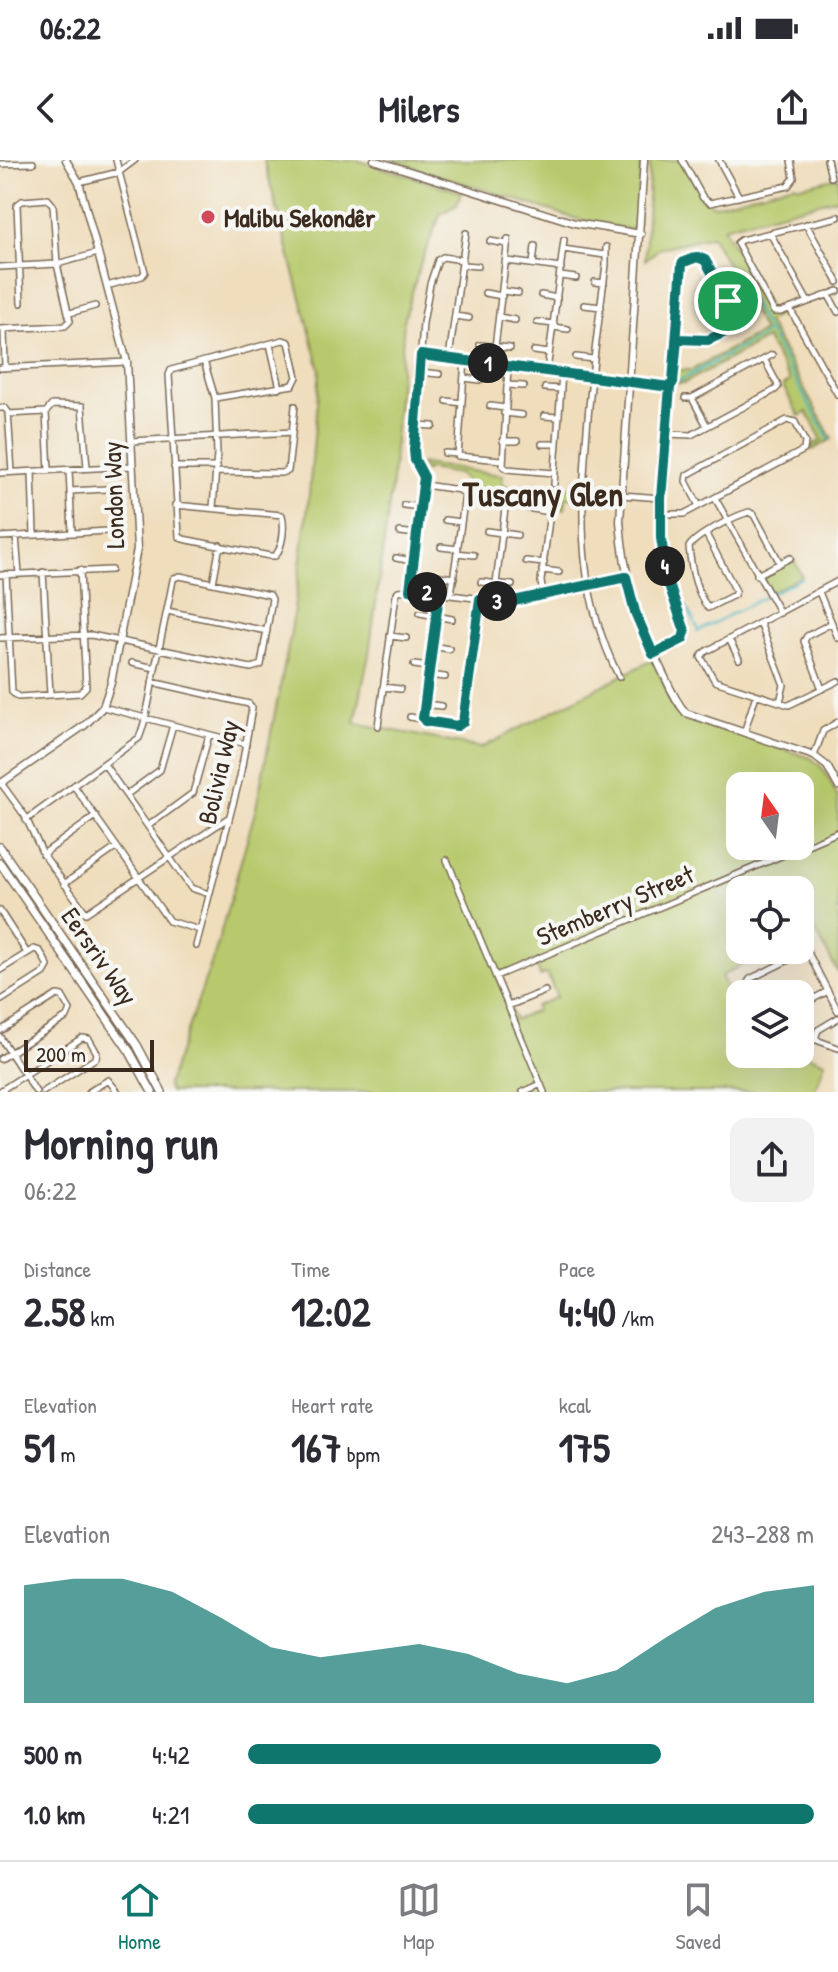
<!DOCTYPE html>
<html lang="en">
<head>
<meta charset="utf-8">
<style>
	body { margin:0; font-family:"Patrick Hand",sans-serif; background:#f2f2f3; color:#2b2b33; height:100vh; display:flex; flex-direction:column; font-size:30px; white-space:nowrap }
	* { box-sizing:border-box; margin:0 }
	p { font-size:26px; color:#7c7c81 }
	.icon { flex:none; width:44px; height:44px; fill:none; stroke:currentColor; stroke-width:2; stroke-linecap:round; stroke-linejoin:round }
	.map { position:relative; height:932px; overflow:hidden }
	.sheet { display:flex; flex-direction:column; background:#fff; flex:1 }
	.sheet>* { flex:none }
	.needle { width:52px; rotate:346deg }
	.buttons { position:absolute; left:726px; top:612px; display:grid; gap:16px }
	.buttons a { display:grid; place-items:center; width:88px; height:88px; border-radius:16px; background:#fff; box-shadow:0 8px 32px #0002; font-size:40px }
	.scale { position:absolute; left:24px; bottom:20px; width:130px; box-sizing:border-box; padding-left:8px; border:4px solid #3b2a1e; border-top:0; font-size:22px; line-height:28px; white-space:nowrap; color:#3b2a1e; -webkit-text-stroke:6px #f6f6f2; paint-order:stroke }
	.pin { position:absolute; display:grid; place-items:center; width:68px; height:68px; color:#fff; margin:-34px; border:4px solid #fff; border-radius:50%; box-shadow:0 2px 8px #0007 }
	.km { position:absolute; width:40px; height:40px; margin:-20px; border-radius:50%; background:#222; color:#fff; font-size:22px; line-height:40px; text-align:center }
	.round { display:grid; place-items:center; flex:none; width:84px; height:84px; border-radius:16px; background:#f2f2f3 }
	.headline { display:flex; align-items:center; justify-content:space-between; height:136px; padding:0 24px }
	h1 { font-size:44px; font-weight:700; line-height:60px }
	.figures { display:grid; grid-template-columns:repeat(3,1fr); gap:12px; height:136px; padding:8px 24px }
	.figures div { display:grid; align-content:center }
	.figures b { font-size:40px; font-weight:700 }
	.figures small { font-size:22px; font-weight:400 }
	.figures p { font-size:22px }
	.chart { height:224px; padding:16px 24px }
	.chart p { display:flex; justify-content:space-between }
	.chart svg { width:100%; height:144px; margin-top:8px; fill:#0f766e; opacity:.7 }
	ul { padding:0 24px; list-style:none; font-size:26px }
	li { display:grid; grid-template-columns:128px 96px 1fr; align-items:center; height:60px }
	li i { height:20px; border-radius:10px; background:#0f766e }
	.status { display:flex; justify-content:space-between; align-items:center; height:56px; padding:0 40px; background:#fff; direction:ltr }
	.status svg { height:22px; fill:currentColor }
	header { display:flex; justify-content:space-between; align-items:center; height:104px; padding:0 24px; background:#fff; font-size:36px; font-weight:700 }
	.tabs { display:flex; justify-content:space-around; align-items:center; height:112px; border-top:2px solid #e1e1e2; background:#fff; font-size:22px; color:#7c7c81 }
	.tabs a { display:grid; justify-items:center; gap:4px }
	.tabs .current { color:#0f766e }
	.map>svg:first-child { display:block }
</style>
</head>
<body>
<div class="status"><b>06:22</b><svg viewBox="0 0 49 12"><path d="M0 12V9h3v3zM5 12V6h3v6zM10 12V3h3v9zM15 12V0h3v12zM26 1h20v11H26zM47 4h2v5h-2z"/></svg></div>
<header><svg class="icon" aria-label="back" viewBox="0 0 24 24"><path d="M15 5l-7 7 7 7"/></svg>Milers<svg class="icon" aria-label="share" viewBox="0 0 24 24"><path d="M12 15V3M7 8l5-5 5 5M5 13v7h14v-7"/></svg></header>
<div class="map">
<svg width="838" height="932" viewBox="0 0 838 932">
	<rect width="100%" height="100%" fill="#f6f6f2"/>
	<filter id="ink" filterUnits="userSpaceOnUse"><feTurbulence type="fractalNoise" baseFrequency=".0125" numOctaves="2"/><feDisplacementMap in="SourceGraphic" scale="16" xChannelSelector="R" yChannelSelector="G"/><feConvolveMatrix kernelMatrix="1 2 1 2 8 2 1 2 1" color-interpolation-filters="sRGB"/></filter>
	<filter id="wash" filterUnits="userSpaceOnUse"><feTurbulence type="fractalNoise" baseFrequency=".006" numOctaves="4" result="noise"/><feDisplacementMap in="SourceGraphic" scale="32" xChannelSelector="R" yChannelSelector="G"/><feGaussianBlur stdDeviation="1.8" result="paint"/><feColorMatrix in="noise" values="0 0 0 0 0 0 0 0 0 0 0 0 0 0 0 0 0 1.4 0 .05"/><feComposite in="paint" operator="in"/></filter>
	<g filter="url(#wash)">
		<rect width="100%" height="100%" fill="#efddbc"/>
		<!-- green -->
		<path fill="#b7c96c" stroke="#797a45" stroke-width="2" fill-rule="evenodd" d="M264 0H357L461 32 457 45 441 53 420 105 404 160 392 323 369 494 355 563 481 588 652 500 677 549 690 560 811 598C827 609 830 622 838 638V813L814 768 800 775V730H740V790H770L721 816 740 853V894L800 892 825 902 814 932H170L167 926 215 793 256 648 291 472 308 346 320 209ZM740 626H800V686H740ZM535 801 540 816 547 814 557 837 535 846 536 851 515 860 497 816Z
			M390 0H641L638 62 630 70 577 59Z
			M650 0H680L710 44 714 45 794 24 801 26 838 17V38L723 67 771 152 778 155 767 162 832 279 812 290 810 286 822 280 807 252 799 256 783 226 790 221 766 179 684 223H675L676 210H692L763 171 712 76 660 88 645 100Z
			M420 304C449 306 474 313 503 315L502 323 506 326C532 327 555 326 581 328L580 338H566L565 349 548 347V338L464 328 465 319 458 314 428 309 425 312Z
			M793 398 802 416 770 433 762 417Z"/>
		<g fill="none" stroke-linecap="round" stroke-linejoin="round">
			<!-- stream -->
			<path stroke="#45b3c2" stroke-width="2" d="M747 134 829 280
				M679 221 769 172
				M667 358 677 421 681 436 699 471
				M772 433 802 418
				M697 472 766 436"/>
		</g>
	</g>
	<g filter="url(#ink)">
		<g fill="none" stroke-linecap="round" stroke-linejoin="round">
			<!-- minor casing -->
			<g stroke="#7a6955" stroke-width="8">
				<path id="minor" d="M682 0 703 38 710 43 788 26 794 18 791 0
					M719 0 739 37
					M827 0 831 17
					M0 4 33 3
					M79 22 119 12 135 0
					M838 57 741 80 737 83 774 152H781L838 131
					M806 64 838 122
					M770 73 808 142
					M490 81 507 84
					M606 87V105C598 164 590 223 586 283 580 369 579 436 619 517
					M563 89 605 95
					M507 101 561 108
					M533 104 535 86
					M462 105 478 106
					M0 107 57 104 98 93
					M560 116 576 118
					M595 122 604 123
					M107 126 142 116 145 112 116 0
					M503 131 518 133
					M485 133 502 136
					M828 134 838 152
					M541 135 557 138
					M728 141 747 130
					M584 145 601 147
					M790 149 838 235
					M70 153 95 146
					M455 156 469 158
					M499 157 515 160
					M537 162 554 164
					M553 167 568 169
					M0 169 65 166 70 161 57 104 53 45 48 39 22 41 17 45 21 143
					M4 169 5 208
					M270 184 280 228
					M480 185 510 188
					M534 191 549 193
					M421 195 670 227
					M576 197 593 199
					M449 198 466 73
					M465 200 458 296 501 300
					M204 201 215 238 217 294 213 348
					M493 204 508 79
					M508 206 503 306 507 309 554 313
					M0 208 127 202
					M547 211 564 80
					M419 212 439 214
					M464 218 480 220
					M507 225 524 226
					M545 228 561 229
					M685 238H692L772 195
					M692 238 707 266
					M447 241 462 243
					M490 246 505 248
					M0 248H5L8 252 12 312
					M46 252 52 245 82 246 87 308
					M46 252 49 311
					M504 253 522 255
					M8 254 46 252
					M544 256 558 257
					M416 265 433 266
					M666 274 691 275 775 230 778 227 777 223 764 199
					M132 281 292 272
					M503 281H517
					M542 284H556
					M445 293 458 294
					M174 307H217
					M69 310 72 373
					M32 312 34 375
					M217 312 281 313 288 311 295 246
					M0 313 133 306
					M554 324 562 213
					M424 325 460 330 465 335 451 435
					M70 331 107 329
					M622 335 661 338
					M715 338 780 453
					M464 341 480 343
					M175 345 282 355C285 367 283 387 275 396H270L183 379 179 376 169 215 171 210 283 180 289 182 297 217 293 225 215 238
					M404 345 420 347
					M661 354H684L804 290 805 282 795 262 787 260 687 315 686 321 699 346
					M445 360 461 362
					M487 371 517 375
					M400 372 417 374
					M706 374 736 431 734 435 708 448C695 431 691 408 689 387 696 375 735 356 749 352L754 355 780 403
					M16 376 19 414
					M0 377 109 371
					M441 387 458 389
					M457 393 474 395
					M396 398 413 401
					M526 401 544 403
					M542 410 559 412
					M43 412 50 534
					M6 414 12 532 18 537 80 533 86 527 80 410
					M0 415 111 410
					M757 415 790 398
					M440 416 454 418
					M838 421 705 492 701 497 715 521 789 545 838 521
					M481 422 512 425
					M213 423 220 385
					M410 430 424 317 415 300 414 290 423 163 430 124 438 100 443 97 462 100
					M819 432 838 478
					M494 441 505 348 510 345 550 352 541 421 543 436
					M167 451 267 471
					M420 453 452 459
					M760 463 784 525 780 542
					M390 476 406 478
					M0 478 91 475 251 508 261 505 272 439 270 435 180 416 174 418 173 420C168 446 162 473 157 499 151 525 149 554 139 578L26 660
					M729 479 739 499
					M432 486 449 489
					M653 494 682 480 685 473 666 412 661 362 670 227 673 222 682 104 687 100 702 97C713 109 737 150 737 165L708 180 677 179
					M132 503 155 508
					M414 505 429 507
					M428 515 445 517
					M152 522 249 544 252 548 240 617 196 786
					M383 527 400 529
					M822 529 804 481 807 476 832 463
					M424 544 441 546
					M103 547 246 584
					M410 557 457 566 463 562 480 439
					M423 558 439 434
					M378 566 396 435 398 431 410 430 507 442 626 417
					M744 573 756 535
					M814 596 823 571 838 562
					M104 604 191 728 209 734
					M1 623 25 656 43 694 86 753 228 658
					M74 626 169 761 200 770
					M126 635 160 610 173 565
					M148 666 193 633 209 575
					M43 694 96 656
					M447 700 544 932
					M64 724 117 687
					M0 751 27 793
					M800 777 838 851
					M0 810 34 789 40 791 48 806 44 813 0 841
					M496 816 838 672
					M750 834 747 824 750 819 807 791
					M508 846 545 831
					M800 846 828 831
					M0 871 57 835 62 836 70 850 67 857 0 899
					M800 874 838 888
					M0 877 36 932
					M815 879 818 870 838 858
					M0 931 82 878 89 879 97 893 96 898 43 932
					M89 932 108 920 118 932
					M523 932 541 924"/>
			</g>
			<!-- tertiary casing -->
			<g stroke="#7a6955" stroke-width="9">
				<path id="tertiary" d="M374 0 575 63 641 74
					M644 0 620 361C624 418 638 465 664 515 670 528 676 542 686 553L814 596 827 606 838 626
					M0 624 85 565 103 547 111 523 137 389 127 202 79 22 66 0"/>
			</g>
			<!-- secondary casing -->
			<g stroke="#7a6955" stroke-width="10">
				<path id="secondary" d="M0 687 137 885 162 932
					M0 703 130 892 152 932"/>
			</g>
			<!-- minor -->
			<use href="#minor" stroke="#fff" stroke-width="5"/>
			<!-- tertiary -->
			<use href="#tertiary" stroke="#fff" stroke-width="6"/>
			<!-- secondary -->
			<use href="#secondary" stroke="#fff" stroke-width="7"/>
		</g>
	</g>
	<g fill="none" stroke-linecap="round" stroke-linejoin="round" filter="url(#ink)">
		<!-- route casing -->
		<g stroke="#fff" stroke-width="16">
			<path id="route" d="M728 141 737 159 734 168 708 180 677 179 673 222 670 227 421 195 414 290 415 300 424 317 410 430 439 434 423 558 425 561 457 566 463 562 480 439 514 441 626 417 635 452 653 494 683 479 685 471 668 422 661 378V338L670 227 673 222 682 104 684 102 697 97 705 100 728 141"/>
		</g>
		<!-- route -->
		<use href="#route" stroke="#0f766e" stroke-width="10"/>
	</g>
	<!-- markers -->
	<circle fill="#d1495b" stroke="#f6f6f2" stroke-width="3" cx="208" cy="57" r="8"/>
	<g text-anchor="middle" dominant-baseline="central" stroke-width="8" stroke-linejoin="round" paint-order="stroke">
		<!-- poi labels -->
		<g font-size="26" font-weight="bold" fill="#3b2a1e" stroke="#f6f6f2" text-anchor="start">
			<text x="224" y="57">Malibu Sekondêr</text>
		</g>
		<!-- street labels -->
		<g font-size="26" fill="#3b2a1e" stroke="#f6f6f2">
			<text transform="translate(113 335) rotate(-92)">London Way</text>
			<text transform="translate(218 612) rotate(-77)">Bolivia Way</text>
			<text transform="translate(615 745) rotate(-23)">Stemberry Street</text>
			<text transform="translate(100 796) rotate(55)">Eersriv Way</text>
		</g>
		<!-- district labels -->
		<g font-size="34" font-weight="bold" fill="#3b2a1e" stroke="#f6f6f2">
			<text x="543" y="334">Tuscany Glen</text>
		</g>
	</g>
</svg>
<div class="buttons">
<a><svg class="needle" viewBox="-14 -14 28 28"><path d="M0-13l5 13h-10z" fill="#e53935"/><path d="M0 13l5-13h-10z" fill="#7c7c81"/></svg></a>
<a><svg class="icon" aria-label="locate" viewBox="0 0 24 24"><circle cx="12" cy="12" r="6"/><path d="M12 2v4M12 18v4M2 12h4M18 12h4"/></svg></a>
<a><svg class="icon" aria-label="layers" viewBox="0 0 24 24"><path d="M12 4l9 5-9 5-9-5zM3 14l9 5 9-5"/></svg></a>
</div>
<div class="scale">200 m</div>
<div class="pin" style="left:728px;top:141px;background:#1e9e55"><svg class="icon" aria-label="arrive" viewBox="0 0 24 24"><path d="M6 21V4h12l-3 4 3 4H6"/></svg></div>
<b class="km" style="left:488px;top:203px">1</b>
<b class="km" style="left:427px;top:432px">2</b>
<b class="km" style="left:497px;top:441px">3</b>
<b class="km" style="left:665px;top:406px">4</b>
</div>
<section class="sheet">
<div class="headline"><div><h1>Morning run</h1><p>06:22</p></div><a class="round"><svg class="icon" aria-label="share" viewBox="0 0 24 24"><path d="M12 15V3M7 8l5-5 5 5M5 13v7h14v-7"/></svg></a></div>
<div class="figures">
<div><p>Distance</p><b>2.58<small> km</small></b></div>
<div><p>Time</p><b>12:02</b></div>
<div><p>Pace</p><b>4:40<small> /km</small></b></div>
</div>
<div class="figures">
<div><p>Elevation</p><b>51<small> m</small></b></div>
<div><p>Heart rate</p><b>167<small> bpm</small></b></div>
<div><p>kcal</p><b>175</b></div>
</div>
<div class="chart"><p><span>Elevation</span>243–288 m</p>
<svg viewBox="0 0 160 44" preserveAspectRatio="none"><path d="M0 44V8L10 6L20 6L30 10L40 18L50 27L60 30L70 28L80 26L90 29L100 35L110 38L120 34L130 24L140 15L150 10L160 8V44z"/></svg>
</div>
<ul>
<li><b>500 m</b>4:42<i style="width:73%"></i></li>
<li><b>1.0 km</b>4:21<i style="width:100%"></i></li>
</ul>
</section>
<nav class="tabs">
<a class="current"><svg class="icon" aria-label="home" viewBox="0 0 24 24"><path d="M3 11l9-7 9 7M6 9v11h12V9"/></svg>Home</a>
<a><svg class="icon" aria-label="map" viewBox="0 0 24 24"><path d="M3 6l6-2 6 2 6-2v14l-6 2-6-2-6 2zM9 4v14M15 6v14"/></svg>Map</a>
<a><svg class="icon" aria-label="saved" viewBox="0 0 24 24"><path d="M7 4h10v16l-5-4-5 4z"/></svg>Saved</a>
</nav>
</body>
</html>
